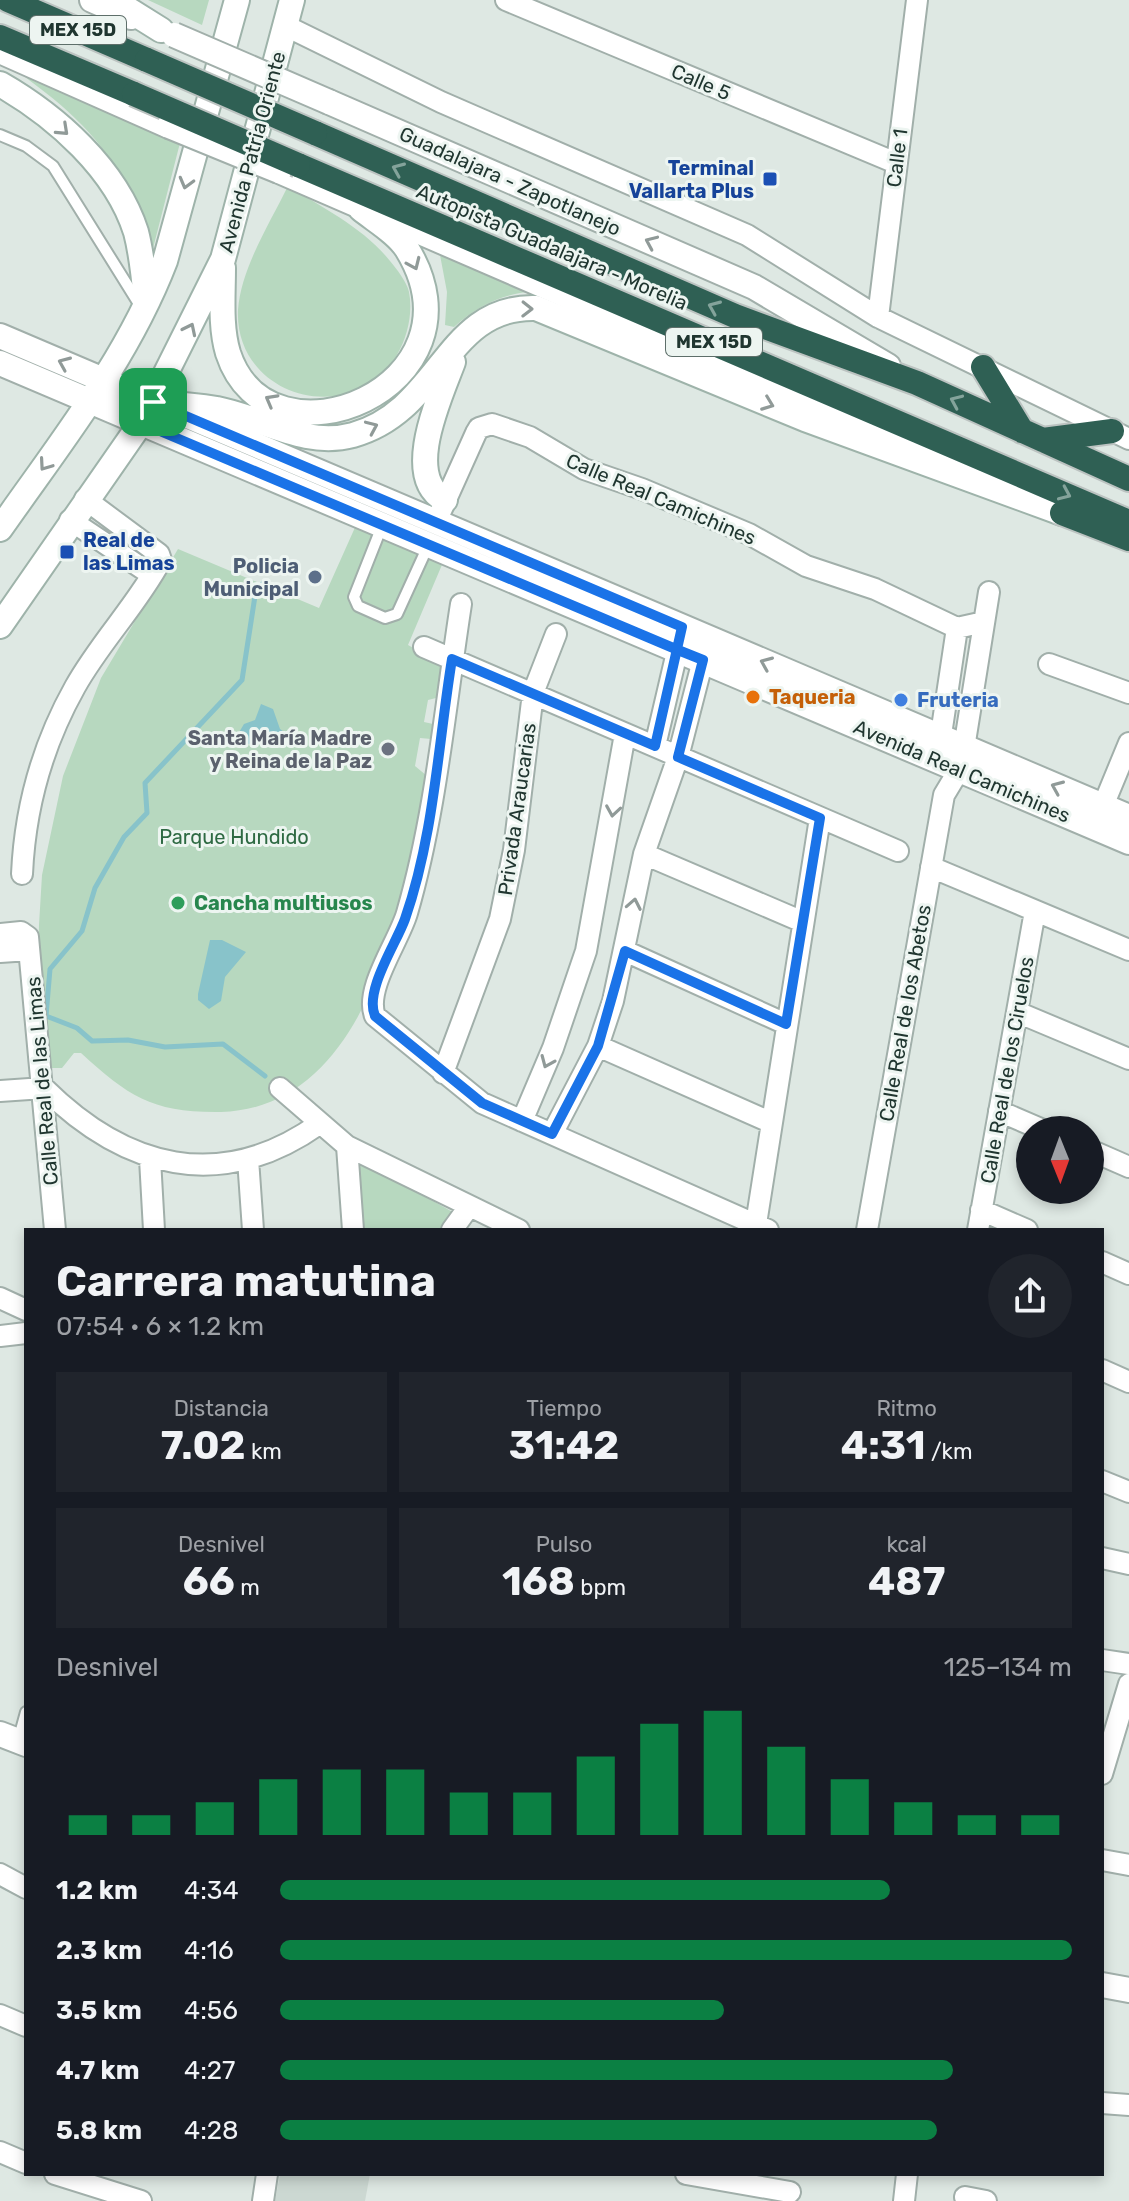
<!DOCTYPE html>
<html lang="es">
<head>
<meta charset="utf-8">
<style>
	body { margin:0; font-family:Rubik,sans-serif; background:#20242c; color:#f1f3f6; height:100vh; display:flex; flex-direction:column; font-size:30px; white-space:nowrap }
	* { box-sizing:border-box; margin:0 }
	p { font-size:26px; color:#9ea1a6 }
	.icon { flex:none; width:44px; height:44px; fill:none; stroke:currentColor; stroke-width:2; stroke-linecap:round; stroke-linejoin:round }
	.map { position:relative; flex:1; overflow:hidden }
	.drawer { position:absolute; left:24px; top:1228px; width:1080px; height:948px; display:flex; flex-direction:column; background:#171b24; border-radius:0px; box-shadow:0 4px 12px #0003 }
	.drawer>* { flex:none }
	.needle { width:52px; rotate:179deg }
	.buttons { position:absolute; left:1016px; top:1116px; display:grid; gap:16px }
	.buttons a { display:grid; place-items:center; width:88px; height:88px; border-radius:50%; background:#171b24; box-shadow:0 4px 12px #0003; font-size:40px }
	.pin { position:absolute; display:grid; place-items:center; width:68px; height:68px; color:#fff; margin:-34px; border-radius:16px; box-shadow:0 4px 12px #0006 }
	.round { display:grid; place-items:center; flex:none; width:84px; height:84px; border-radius:42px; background:#20242c }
	.summary { display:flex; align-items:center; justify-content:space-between; height:136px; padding:0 32px }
	h1 { font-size:44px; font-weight:700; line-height:60px }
	.figures { display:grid; grid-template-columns:repeat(3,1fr); gap:12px; height:136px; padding:8px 32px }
	.figures div { display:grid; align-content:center; border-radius:0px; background:#20242c; text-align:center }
	.figures b { font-size:40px; font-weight:700 }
	.figures small { font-size:22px; font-weight:400 }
	.figures p { font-size:22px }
	.chart { height:224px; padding:16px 32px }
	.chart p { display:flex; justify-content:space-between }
	.chart svg { width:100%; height:144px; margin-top:8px; stroke:#0b8043; stroke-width:6 }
	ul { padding:0 32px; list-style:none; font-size:26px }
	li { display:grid; grid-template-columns:128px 96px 1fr; align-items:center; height:60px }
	li i { height:20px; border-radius:10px; background:#0b8043 }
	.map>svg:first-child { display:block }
</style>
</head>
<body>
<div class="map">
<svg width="1129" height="2201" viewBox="0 0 1129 2201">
	<rect width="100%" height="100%" fill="#dee8e3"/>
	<!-- built -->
	<path fill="#ccd8d2" d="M280 2174H370L365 2201H275Z"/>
	<!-- green -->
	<path fill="#b7d8bf" d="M148 0H209L202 25Z
		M14 69 181 139 149 264C140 237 135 206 122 180 98 132 57 100 14 69Z
		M288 186C323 208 364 228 390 261 396 268 407 282 409 292 416 328 395 374 361 389 303 414 235 376 238 310 241 268 270 223 288 186Z
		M445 252 533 291C500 295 479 305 454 327L445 325 447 292 440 255Z
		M357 523 444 560 408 645 442 664 444 689 436 698 428 700 424 722 433 724 431 739 420 738 415 766 427 776C407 891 372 1108 221 1112 153 1113 129 1097 81 1053H74L62 1068H50L38 967 39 925 42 875 63 776 101 678 178 549 319 608Z
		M354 1156 456 1214 441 1230H363Z"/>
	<!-- water -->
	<path fill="#88c3ca" d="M261 704 273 709 280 729 296 741 246 744 235 739 244 724 255 720Z
		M210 940H222L246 952 225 977 221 1001 209 1009 198 1000V994Z"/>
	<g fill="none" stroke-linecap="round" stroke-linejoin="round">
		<!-- stream -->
		<path stroke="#88c3ca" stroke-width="5" d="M263 583 255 596 242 680 145 783 147 813 124 837 95 888 82 931 50 969 46 1016 77 1028 92 1041 128 1040 165 1047 223 1044 265 1076"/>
		<!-- service casing -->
		<g stroke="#a1afaa" stroke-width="14">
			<path id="service" d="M0 135 26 146 53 166 141 307
				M382 526 354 597 358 606 385 618 397 614 428 546
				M18 1741 26 1712"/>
		</g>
		<!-- minor casing -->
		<g stroke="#a1afaa" stroke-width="24">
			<path id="minor" d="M506 0 896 163
				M286 26 441 102 747 235 878 317 1129 439
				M878 317 917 0
				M440 513 476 433 479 428 492 424 530 437 584 469 642 489 749 534 806 566 875 589 957 628 984 622
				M70 520 152 575
				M461 604C445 707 436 813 407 913 399 941 364 989 375 1016L482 1103 768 1230
				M424 647 898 851
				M1049 664 1129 693
				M655 746 681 635
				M939 748 957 628
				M1103 806 1129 743
				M644 854 803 922
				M931 867 1129 950
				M22 874C25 808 43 744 75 687 100 642 137 605 161 560L159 554 85 499
				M0 934 21 932 28 937 55 1230
				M625 951 786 1024
				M0 952 29 950
				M1017 1012 1129 1059
				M598 1046 770 1122
				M443 1073 500 919 514 850 533 693 556 634
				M280 1088 347 1146 519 1230
				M0 1091 44 1088C125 1168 220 1194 319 1124
				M999 1111 1043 1130
				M522 1121 553 1048 586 951 625 734
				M552 1134 598 1046 613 1001 644 854 678 757 703 660
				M347 1146 353 1230
				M1090 1150 1129 1167
				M150 1159 154 1230
				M248 1159 253 1230
				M981 1210 1027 1230
				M756 1224 820 818
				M452 1230 468 1208
				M867 1230 944 795 959 770 964 748 989 592
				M978 1230 1035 911
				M1102 1262 1129 1274
				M0 1298 26 1310
				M0 1336 26 1333
				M1102 1370 1129 1382
				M1102 1481 1129 1492
				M1102 1558 1129 1564
				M1102 1660 1129 1664
				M1102 1774 1129 1684
				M1102 1860 1129 1865
				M0 1874 26 1888
				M0 2015 26 2026
				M1102 2103 1129 2105
				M0 2152 26 2163
				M55 2174 141 2201
				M686 2174 790 2192
				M965 2197 986 2201
				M263 2201 267 2174
				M904 2201 907 2174"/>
		</g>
		<!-- tertiary casing -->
		<g stroke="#a1afaa" stroke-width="28">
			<path id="tertiary" d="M92 0 131 17
				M0 51 169 126
				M329 102 754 287 888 366
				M279 171 965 468
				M0 336 1129 817
				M0 363 1129 842
				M0 1734 26 1744
				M1102 1985 1129 1990"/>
		</g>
		<!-- secondary casing -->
		<g stroke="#9eb3aa" stroke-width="28">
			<path id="secondary" d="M113 0 161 30
				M0 84C56 116 116 169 136 232 142 255 144 277 146 300
				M223 268C223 296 220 326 228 353 269 479 491 386 407 249 397 233 376 221 361 209
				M89 401C132 402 175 402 217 409 263 418 305 448 353 435 442 410 445 305 536 308L805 419 1062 513
				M445 500C402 477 440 397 453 362
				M0 529C60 443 127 360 165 261L237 0
				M0 626 141 423 223 259 292 0"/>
		</g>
		<!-- motorway casing -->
		<g stroke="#bcc3c1" stroke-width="28">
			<path id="motorway" d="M8 0 147 60
				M0 37 134 94
				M315 133 735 316 917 383 1129 479
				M298 165 1129 522
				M983 367 1022 431
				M1043 440 1112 431
				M1062 513 1129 539"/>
		</g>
		<!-- service -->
		<use href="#service" stroke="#fff" stroke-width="10"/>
		<!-- minor -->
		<use href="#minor" stroke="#fff" stroke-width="20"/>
		<!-- tertiary -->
		<use href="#tertiary" stroke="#fff" stroke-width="24"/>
		<!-- secondary -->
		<use href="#secondary" stroke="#fff" stroke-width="24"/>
		<!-- motorway -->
		<use href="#motorway" stroke="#2f6054" stroke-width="24"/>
		<!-- tertiary-bridge casing -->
		<g stroke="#a1afaa" stroke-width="28" stroke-linecap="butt">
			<path id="tertiary-bridge" d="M174 35 329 102
				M169 126 279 171"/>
		</g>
		<!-- motorway-bridge casing -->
		<g stroke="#bcc3c1" stroke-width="28" stroke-linecap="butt">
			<path id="motorway-bridge" d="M147 60 315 133
				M134 94 298 165"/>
		</g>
		<!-- tertiary-bridge -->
		<use href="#tertiary-bridge" stroke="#fff" stroke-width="24"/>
		<!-- motorway-bridge -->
		<use href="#motorway-bridge" stroke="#2f6054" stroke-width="24"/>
	</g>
	<!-- one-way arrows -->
	<defs><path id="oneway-chevron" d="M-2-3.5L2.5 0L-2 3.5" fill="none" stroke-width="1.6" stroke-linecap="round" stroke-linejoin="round" transform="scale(2)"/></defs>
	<g stroke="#909a98">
		<use href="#oneway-chevron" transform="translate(63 130) rotate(43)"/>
		<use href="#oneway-chevron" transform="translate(186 183) rotate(105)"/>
		<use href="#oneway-chevron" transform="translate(651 242) rotate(-156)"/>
		<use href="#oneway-chevron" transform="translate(414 264) rotate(66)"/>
		<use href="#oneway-chevron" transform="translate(527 309) rotate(1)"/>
		<use href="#oneway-chevron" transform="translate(190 329) rotate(-64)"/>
		<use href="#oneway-chevron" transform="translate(64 363) rotate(-157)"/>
		<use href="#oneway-chevron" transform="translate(271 400) rotate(-151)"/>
		<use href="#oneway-chevron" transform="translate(768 404) rotate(21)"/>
		<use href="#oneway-chevron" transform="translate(372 427) rotate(-24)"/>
		<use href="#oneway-chevron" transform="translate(45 465) rotate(125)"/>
		<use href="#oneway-chevron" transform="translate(766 663) rotate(-157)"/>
		<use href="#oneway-chevron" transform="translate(1057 787) rotate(-157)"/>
		<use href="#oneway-chevron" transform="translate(613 811) rotate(99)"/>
		<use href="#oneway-chevron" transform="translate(634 904) rotate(-79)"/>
		<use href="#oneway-chevron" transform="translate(547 1062) rotate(113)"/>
	</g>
	<g stroke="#84a39b">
		<use href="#oneway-chevron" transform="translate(398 169) rotate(-157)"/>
		<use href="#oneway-chevron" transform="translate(714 307) rotate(-157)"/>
		<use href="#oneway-chevron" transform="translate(956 401) rotate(-156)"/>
		<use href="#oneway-chevron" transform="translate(1065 494) rotate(24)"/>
	</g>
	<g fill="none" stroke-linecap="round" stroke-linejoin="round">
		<!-- route casing -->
		<g stroke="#fff" stroke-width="16">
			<path id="route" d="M153 402 682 627 655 746 452 659C438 745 434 836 405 919 396 944 364 991 375 1016L482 1103 552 1134 598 1046 625 951 786 1024 820 818 678 757 703 660 678 650 141 423 153 402"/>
		</g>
		<!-- route -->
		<use href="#route" stroke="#1a73e8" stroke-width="10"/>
	</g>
	<!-- markers -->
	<g fill="#1a4fb4" stroke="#edf5f1" stroke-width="3">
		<rect x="762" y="171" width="16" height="16" rx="4"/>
		<rect x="59" y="544" width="16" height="16" rx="4"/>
	</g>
	<circle fill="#5c6f8a" stroke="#edf5f1" stroke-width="3" cx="315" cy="577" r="8"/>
	<circle fill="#e8710a" stroke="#edf5f1" stroke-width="3" cx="753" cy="697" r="8"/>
	<circle fill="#3f7fe0" stroke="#edf5f1" stroke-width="3" cx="901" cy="700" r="8"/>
	<circle fill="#6b7280" stroke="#edf5f1" stroke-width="3" cx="388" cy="749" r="8"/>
	<circle fill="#2e9e5b" stroke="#edf5f1" stroke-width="3" cx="178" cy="903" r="8"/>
	<g text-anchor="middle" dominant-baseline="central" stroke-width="6" stroke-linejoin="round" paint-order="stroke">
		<!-- shield labels -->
		<g fill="#edf5f1" stroke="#5e6f6a" stroke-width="2">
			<rect x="30" y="16" width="96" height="28" rx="6"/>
			<rect x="666" y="328" width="96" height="28" rx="6"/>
		</g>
		<g font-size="18" font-weight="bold" fill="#203630">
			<text x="78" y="30">MEX 15D</text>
			<text x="714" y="342">MEX 15D</text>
		</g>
		<!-- street labels -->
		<g font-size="20" fill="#203630" stroke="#edf5f1">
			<text transform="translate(701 82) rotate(23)">Calle 5</text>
			<text transform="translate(252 152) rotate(-75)">Avenida Patria Oriente</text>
			<text transform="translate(897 158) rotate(-83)">Calle 1</text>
			<text transform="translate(510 181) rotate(24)">Guadalajara - Zapotlanejo</text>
			<text transform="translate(552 247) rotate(23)">Autopista Guadalajara - Morelia</text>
			<text transform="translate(661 499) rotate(23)">Calle Real Camichines</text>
			<text transform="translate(962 771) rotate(23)">Avenida Real Camichines</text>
			<text transform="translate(517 809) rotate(-82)">Privada Araucarias</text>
			<text transform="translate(905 1013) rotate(-80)">Calle Real de los Abetos</text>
			<text transform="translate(1007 1070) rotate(-80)">Calle Real de los Ciruelos</text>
			<text transform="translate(42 1081) rotate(-95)">Calle Real de las Limas</text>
		</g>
		<!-- transit labels -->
		<g font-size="20" font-weight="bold" fill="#164399" stroke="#edf5f1" text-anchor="end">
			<text x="754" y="168">Terminal<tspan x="754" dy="23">Vallarta Plus</tspan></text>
			<text x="83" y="540" text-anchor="start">Real de<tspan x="83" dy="23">las Limas</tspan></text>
		</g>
		<!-- service labels -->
		<g font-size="20" font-weight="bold" fill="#4e5e75" stroke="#edf5f1" text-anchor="end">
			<text x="299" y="566">Policia<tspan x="299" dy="23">Municipal</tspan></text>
		</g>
		<!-- food labels -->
		<g font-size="20" font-weight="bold" fill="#c56008" stroke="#edf5f1" text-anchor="start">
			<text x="769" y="697">Taqueria</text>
		</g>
		<!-- shop labels -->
		<g font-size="20" font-weight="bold" fill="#366cbe" stroke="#edf5f1" text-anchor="start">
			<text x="917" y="700">Fruteria</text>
		</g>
		<!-- worship labels -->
		<g font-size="20" font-weight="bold" fill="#5b616d" stroke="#edf5f1" text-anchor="end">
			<text x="372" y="738">Santa María Madre<tspan x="372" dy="23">y Reina de la Paz</tspan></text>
		</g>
		<!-- park labels -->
		<g font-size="20" fill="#2e6a43" stroke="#edf5f1">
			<text x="234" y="837">Parque Hundido</text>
		</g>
		<!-- leisure labels -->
		<g font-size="20" font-weight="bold" fill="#27864d" stroke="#edf5f1" text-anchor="start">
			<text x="194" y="903">Cancha multiusos</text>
		</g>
	</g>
</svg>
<div class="buttons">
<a><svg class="needle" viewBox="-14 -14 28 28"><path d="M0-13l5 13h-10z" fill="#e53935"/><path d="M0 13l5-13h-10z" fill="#9ea1a6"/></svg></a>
</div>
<div class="pin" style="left:153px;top:402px;background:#1e9e55"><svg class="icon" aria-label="arrive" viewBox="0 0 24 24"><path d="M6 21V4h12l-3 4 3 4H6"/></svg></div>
<section class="drawer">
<div class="summary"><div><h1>Carrera matutina</h1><p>07:54 · 6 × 1.2 km</p></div><a class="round"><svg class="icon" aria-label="share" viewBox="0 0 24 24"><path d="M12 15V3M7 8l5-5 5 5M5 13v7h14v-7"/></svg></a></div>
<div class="figures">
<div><p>Distancia</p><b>7.02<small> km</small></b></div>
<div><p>Tiempo</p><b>31:42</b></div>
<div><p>Ritmo</p><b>4:31<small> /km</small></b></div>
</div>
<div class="figures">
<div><p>Desnivel</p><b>66<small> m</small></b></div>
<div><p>Pulso</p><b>168<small> bpm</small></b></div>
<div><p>kcal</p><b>487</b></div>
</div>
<div class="chart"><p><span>Desnivel</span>125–134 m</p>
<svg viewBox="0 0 160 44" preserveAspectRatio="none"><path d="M5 44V38M15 44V38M25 44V34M35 44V27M45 44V24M55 44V24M65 44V31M75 44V31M85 44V20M95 44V10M105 44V6M115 44V17M125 44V27M135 44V34M145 44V38M155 44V38"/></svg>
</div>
<ul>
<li><b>1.2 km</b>4:34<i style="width:77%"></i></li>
<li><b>2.3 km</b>4:16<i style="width:100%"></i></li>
<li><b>3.5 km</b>4:56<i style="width:56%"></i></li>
<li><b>4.7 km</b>4:27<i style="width:85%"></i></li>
<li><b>5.8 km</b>4:28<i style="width:83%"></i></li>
</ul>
</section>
</div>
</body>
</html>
